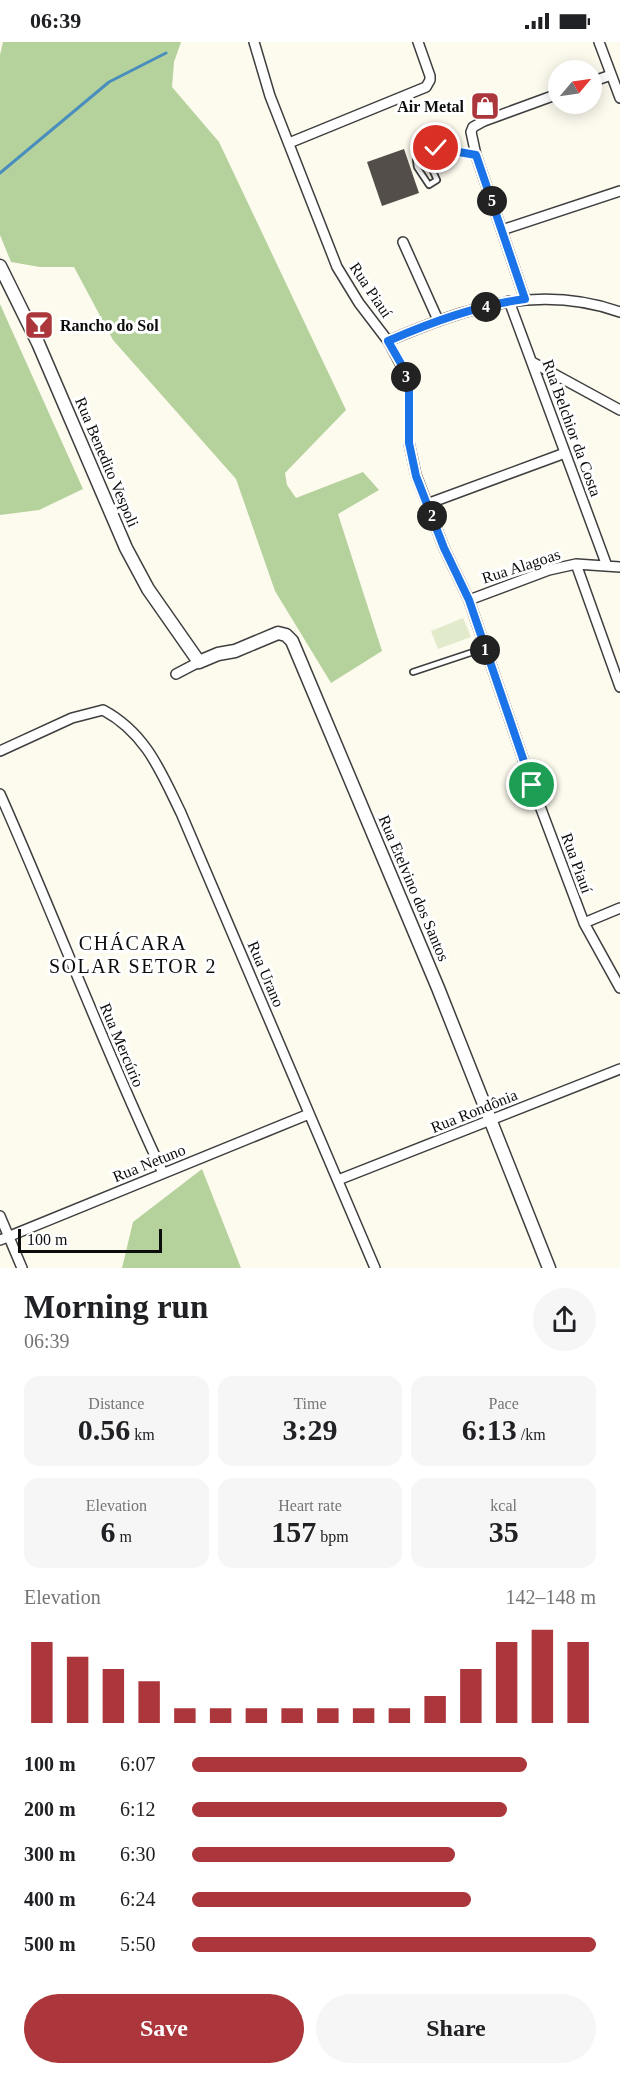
<!DOCTYPE html>
<html lang="en">
<head>
<meta charset="utf-8">
<style>
	body { margin:0; font-family:"Times New Roman",serif; background:#f6f6f6; color:#202124; height:100vh; display:flex; flex-direction:column; font-size:22px; white-space:nowrap }
	* { box-sizing:border-box; margin:0 }
	p { font-size:20px; color:#757577 }
	.icon { flex:none; width:33px; height:33px; fill:none; stroke:currentColor; stroke-width:2; stroke-linecap:round; stroke-linejoin:round }
	.map { position:relative; height:1226px; overflow:hidden }
	.details { display:flex; flex-direction:column; background:#fff; flex:1 }
	.details>* { flex:none }
	.needle { width:39px; rotate:61deg }
	.buttons { position:absolute; left:548px; top:18px; display:grid; gap:12px }
	.buttons a { display:grid; place-items:center; width:54px; height:54px; border-radius:50%; background:#fff; box-shadow:0 3px 15px #0003; font-size:30px }
	.scale { position:absolute; left:18px; bottom:15px; width:144px; box-sizing:border-box; padding-left:6px; border:3px solid #0c0c0c; border-top:0; font-size:16px; line-height:21px; white-space:nowrap; color:#0c0c0c; -webkit-text-stroke:4px #fff; paint-order:stroke }
	.pin { position:absolute; display:grid; place-items:center; width:51px; height:51px; color:#fff; margin:-26px; border:3px solid #fff; border-radius:50%; box-shadow:0 2px 6px #0007 }
	.km { position:absolute; width:30px; height:30px; margin:-15px; border-radius:50%; background:#222; color:#fff; font-size:16px; line-height:30px; text-align:center }
	.round { display:grid; place-items:center; flex:none; width:63px; height:63px; border-radius:32px; background:#f6f6f6 }
	.overview { display:flex; align-items:center; justify-content:space-between; height:102px; padding:0 24px }
	h1 { font-size:33px; font-weight:800; line-height:45px }
	.stats { display:grid; grid-template-columns:repeat(3,1fr); gap:9px; height:102px; padding:6px 24px }
	.stats div { display:grid; align-content:center; border-radius:15px; background:#f6f6f6; text-align:center }
	.stats b { font-size:30px; font-weight:800 }
	.stats small { font-size:16px; font-weight:400 }
	.stats p { font-size:16px }
	.chart { height:168px; padding:12px 24px }
	.chart p { display:flex; justify-content:space-between }
	.chart svg { width:100%; height:108px; margin-top:6px; stroke:#ab363b; stroke-width:6 }
	.button { display:flex; gap:12px; margin-top:auto; padding:12px 24px }
	.button a { flex:1; height:69px; border-radius:36px; background:#ab363b; color:#fff; font-size:24px; font-weight:800; line-height:69px; text-align:center }
	.button a+a { background:#f6f6f6; color:#202124 }
	ul { padding:0 24px; list-style:none; font-size:20px }
	li { display:grid; grid-template-columns:96px 72px 1fr; align-items:center; height:45px }
	li i { height:15px; border-radius:8px; background:#ab363b }
	.status { display:flex; justify-content:space-between; align-items:center; height:42px; padding:0 30px; background:#fff; direction:ltr }
	.status svg { height:16px; fill:currentColor }
	.map>svg:first-child { display:block }
</style>
</head>
<body>
<div class="status"><b>06:39</b><svg viewBox="0 0 49 12"><path d="M0 12V9h3v3zM5 12V6h3v6zM10 12V3h3v9zM15 12V0h3v12zM26 1h20v11H26zM47 4h2v5h-2z"/></svg></div>
<div class="map">
<svg width="620" height="1226" viewBox="0 0 620 1226">
	<rect width="100%" height="100%" fill="#fdfaee"/>
	<!-- forest -->
	<path fill="#b5d29d" d="M3 0H181L174 20 172 45 219 100 346 368 285 431 287 443 296 456 363 430 379 448 338 472 382 609 331 641 275 549 236 437 113 298 74 225H40L11 220 0 193V13Z
		M0 262 83 447 39 468 0 473Z
		M202 1127 241 1226H122L133 1180Z"/>
	<!-- pitch -->
	<path fill="#e1ebcc" d="M463 576 471 595 438 607 431 589Z"/>
	<g fill="none" stroke-linecap="round" stroke-linejoin="round">
		<!-- stream -->
		<path stroke="#498ebc" stroke-width="3" d="M0 131 109 40 166 11"/>
	</g>
	<!-- building -->
	<path fill="#544e4a" d="M404 107 419 151 382 164 367 120Z"/>
	<g fill="none" stroke-linecap="round" stroke-linejoin="round">
		<!-- service casing -->
		<g stroke="#3f3f3f" stroke-width="8">
			<path id="service" d="M424 110 437 138 429 143 417 125 416 118C429 98 457 110 476 113
				M413 630 485 606"/>
		</g>
		<!-- minor casing -->
		<g stroke="#3f3f3f" stroke-width="12">
			<path id="minor" d="M254 0 270 54 337 225 359 261 388 299 403 327 409 343V401L416 433 444 506 469 558 532 743 584 881 620 946
				M599 0 620 56
				M591 40 611 33
				M289 101 426 45 430 38V34L418 0
				M502 188 620 149
				M403 200 438 278
				M525 257 476 113 471 90 473 85 484 79 558 52
				M509 259 607 524
				M388 299C465 266 537 241 620 270
				M532 320 620 368
				M427 462 565 411
				M576 522 620 645
				M469 558 549 528 576 522 620 525
				M176 632 199 620
				M0 709 72 676 103 668C146 691 161 730 181 771L375 1226
				M0 752C56 878 104 1006 163 1131
				M584 881 620 866
				M338 1138 620 1027
				M0 1174 22 1226
				M0 1198 309 1072"/>
		</g>
		<!-- tertiary casing -->
		<g stroke="#3f3f3f" stroke-width="15">
			<path id="tertiary" d="M0 224 38 301 126 506 148 547 199 620 218 612 235 609 278 591 286 593 292 599 438 946 549 1226"/>
		</g>
		<!-- service -->
		<use href="#service" stroke="#fff" stroke-width="4.5"/>
		<!-- minor -->
		<use href="#minor" stroke="#fff" stroke-width="9"/>
		<!-- tertiary -->
		<use href="#tertiary" stroke="#fff" stroke-width="12"/>
	</g>
	<g fill="none" stroke-linecap="round" stroke-linejoin="round">
		<!-- route casing -->
		<g stroke="#fff" stroke-width="12">
			<path id="route" d="M436 106 476 113 525 257C476 264 434 279 388 299L404 327 409 344V401L416 434 444 506 469 558 532 743"/>
		</g>
		<!-- route -->
		<use href="#route" stroke="#1a73e8" stroke-width="8"/>
	</g>
	<!-- icons -->
	<defs>
		<g id="shop-square" transform="scale(1.5)"><rect x="-9" y="-9" width="18" height="18" rx="4" fill="#ab363b" stroke="#fff"/><path d="M-5-2.5h2.3a2.7 3.5 0 0 1 5.4 0H5L5.5 6h-11ZM-1.5-2.5h3a1.5 2.3 0 0 0-3 0Z" fill="#fff"/></g>
		<g id="bar-square" transform="scale(1.5)"><rect x="-9" y="-9" width="18" height="18" rx="4" fill="#ab363b" stroke="#fff"/><path d="M-6-5H6L.8 .8V4.5H3.5V6h-7V4.5H-.8V.8Z" fill="#fff"/></g>
	</defs>
	<g fill-rule="evenodd">
		<use href="#shop-square" x="485" y="64"/>
		<use href="#bar-square" x="39" y="283"/>
	</g>
	<g text-anchor="middle" dominant-baseline="central" stroke-width="6" stroke-linejoin="round" paint-order="stroke">
		<!-- poi labels -->
		<g font-size="16" font-weight="bold" fill="#0c0c0c" stroke="#fff" text-anchor="end">
			<text x="464" y="64">Air Metal</text>
			<text x="60" y="283" text-anchor="start">Rancho do Sol</text>
		</g>
		<!-- street labels -->
		<g font-size="16" fill="#0c0c0c" stroke="#fff">
			<text transform="translate(371 248) rotate(56)">Rua Piauí</text>
			<text transform="translate(572 386) rotate(70)">Rua Belchior da Costa</text>
			<text transform="translate(107 420) rotate(67)">Rua Benedito Vespoli</text>
			<text transform="translate(521 524) rotate(-18)">Rua Alagoas</text>
			<text transform="translate(577 821) rotate(70)">Rua Piauí</text>
			<text transform="translate(414 846) rotate(67)">Rua Etelvino dos Santos</text>
			<text transform="translate(266 932) rotate(67)">Rua Urano</text>
			<text transform="translate(122 1003) rotate(67)">Rua Mercúrio</text>
			<text transform="translate(474 1069) rotate(-22)">Rua Rondônia</text>
			<text transform="translate(149 1121) rotate(-22)">Rua Netuno</text>
		</g>
		<!-- quarter labels -->
		<g font-size="20" letter-spacing="1.5" fill="#0c0c0c" stroke="#fff">
			<text x="133" y="901">CHÁCARA<tspan x="133" dy="23">SOLAR SETOR 2</tspan></text>
		</g>
	</g>
</svg>
<div class="buttons">
<a><svg class="needle" viewBox="-14 -14 28 28"><path d="M0-13l5 13h-10z" fill="#e53935"/><path d="M0 13l5-13h-10z" fill="#757577"/></svg></a>
</div>
<div class="scale">100 m</div>
<div class="pin" style="left:532px;top:743px;background:#1e9e55"><svg class="icon" aria-label="arrive" viewBox="0 0 24 24"><path d="M6 21V4h12l-3 4 3 4H6"/></svg></div>
<div class="pin" style="left:436px;top:106px;background:#d93025"><svg class="icon" aria-label="check" viewBox="0 0 24 24"><path d="M5 12l5 5 9-10"/></svg></div>
<b class="km" style="left:485px;top:608px">1</b>
<b class="km" style="left:432px;top:474px">2</b>
<b class="km" style="left:406px;top:335px">3</b>
<b class="km" style="left:486px;top:265px">4</b>
<b class="km" style="left:492px;top:159px">5</b>
</div>
<section class="details">
<div class="overview"><div><h1>Morning run</h1><p>06:39</p></div><a class="round"><svg class="icon" aria-label="share" viewBox="0 0 24 24"><path d="M12 15V3M7 8l5-5 5 5M5 13v7h14v-7"/></svg></a></div>
<div class="stats">
<div><p>Distance</p><b>0.56<small> km</small></b></div>
<div><p>Time</p><b>3:29</b></div>
<div><p>Pace</p><b>6:13<small> /km</small></b></div>
</div>
<div class="stats">
<div><p>Elevation</p><b>6<small> m</small></b></div>
<div><p>Heart rate</p><b>157<small> bpm</small></b></div>
<div><p>kcal</p><b>35</b></div>
</div>
<div class="chart"><p><span>Elevation</span>142–148 m</p>
<svg viewBox="0 0 160 44" preserveAspectRatio="none"><path d="M5 44V11M15 44V17M25 44V22M35 44V27M45 44V38M55 44V38M65 44V38M75 44V38M85 44V38M95 44V38M105 44V38M115 44V33M125 44V22M135 44V11M145 44V6M155 44V11"/></svg>
</div>
<ul>
<li><b>100 m</b>6:07<i style="width:83%"></i></li>
<li><b>200 m</b>6:12<i style="width:78%"></i></li>
<li><b>300 m</b>6:30<i style="width:65%"></i></li>
<li><b>400 m</b>6:24<i style="width:69%"></i></li>
<li><b>500 m</b>5:50<i style="width:100%"></i></li>
</ul>
<div class="button"><a>Save</a><a>Share</a></div>
</section>
</body>
</html>
